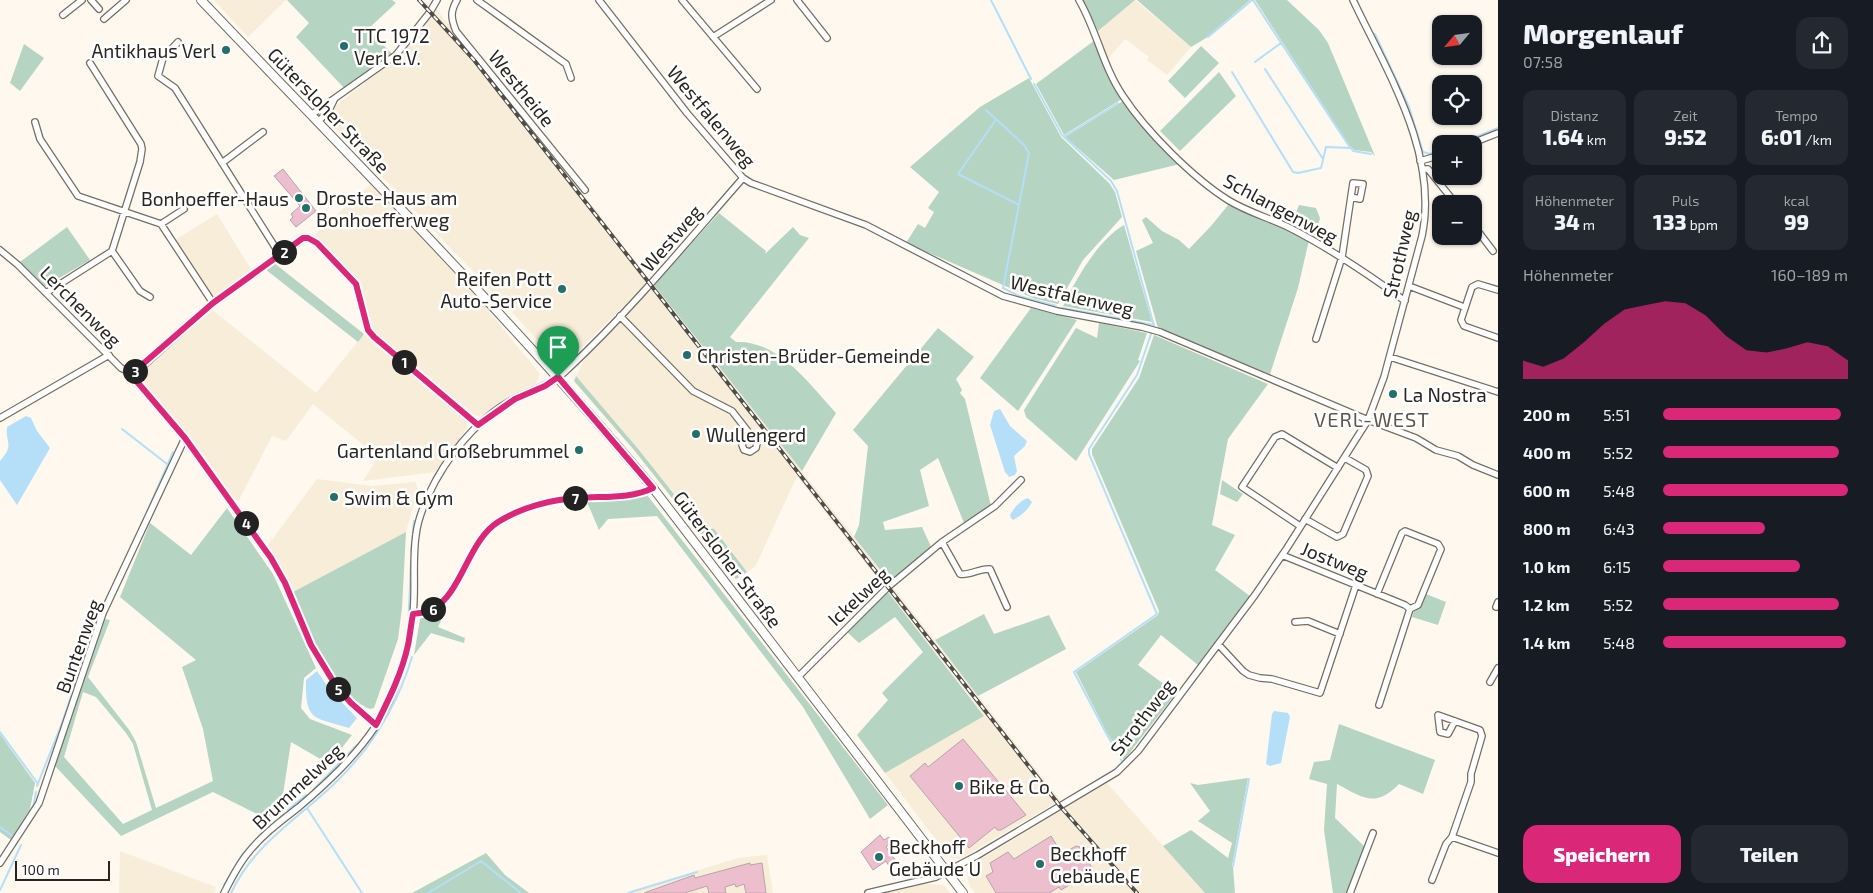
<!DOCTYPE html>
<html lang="de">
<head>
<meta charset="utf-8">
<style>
	body { margin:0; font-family:"Exo 2",sans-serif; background:#242831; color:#f1f3f6; height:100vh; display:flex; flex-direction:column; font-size:19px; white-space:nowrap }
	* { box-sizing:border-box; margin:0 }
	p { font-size:16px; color:#9ea1a6 }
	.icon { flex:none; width:28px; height:28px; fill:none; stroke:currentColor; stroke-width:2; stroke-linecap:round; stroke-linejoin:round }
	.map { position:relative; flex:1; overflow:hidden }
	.sheet { display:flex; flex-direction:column; background:#171b24; width:375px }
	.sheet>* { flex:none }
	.needle { width:32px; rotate:241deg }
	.buttons { position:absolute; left:1432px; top:15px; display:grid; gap:10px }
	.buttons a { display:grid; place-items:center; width:50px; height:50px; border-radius:10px; background:#171b24; box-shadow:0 1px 4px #0004; font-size:25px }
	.scale { position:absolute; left:15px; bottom:12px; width:95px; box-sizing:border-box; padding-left:5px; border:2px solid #282521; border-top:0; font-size:14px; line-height:18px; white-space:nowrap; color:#282521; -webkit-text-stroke:4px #fff; paint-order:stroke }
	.pin { position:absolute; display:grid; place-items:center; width:42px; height:42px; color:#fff; margin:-51px -21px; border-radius:50% 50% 50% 0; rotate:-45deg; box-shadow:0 0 5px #0007 }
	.pin .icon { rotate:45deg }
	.km { position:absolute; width:25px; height:25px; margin:-12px; border-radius:50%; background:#222; color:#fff; font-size:14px; line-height:25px; text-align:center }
	.round { display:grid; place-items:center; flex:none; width:52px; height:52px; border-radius:15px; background:#242831 }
	.overview { display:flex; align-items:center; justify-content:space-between; height:85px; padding:0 25px }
	h1 { font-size:28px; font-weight:800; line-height:38px }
	.metrics { display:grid; grid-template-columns:repeat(3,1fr); gap:8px; height:85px; padding:5px 25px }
	.metrics div { display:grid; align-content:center; border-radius:12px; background:#242831; text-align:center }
	.metrics b { font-size:21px; font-weight:800 }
	.metrics small { font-size:14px; font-weight:400 }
	.metrics p { font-size:14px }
	.chart { height:140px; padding:10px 25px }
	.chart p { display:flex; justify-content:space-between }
	.chart svg { width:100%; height:90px; margin-top:5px; fill:#db2777; opacity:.7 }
	.primary-button { display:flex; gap:10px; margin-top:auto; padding:10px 25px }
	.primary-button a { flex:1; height:58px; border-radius:15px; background:#db2777; color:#fff; font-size:20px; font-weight:800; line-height:58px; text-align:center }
	.primary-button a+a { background:#242831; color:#f1f3f6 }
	ul { padding:0 25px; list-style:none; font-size:16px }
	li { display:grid; grid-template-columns:80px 60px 1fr; align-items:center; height:38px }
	li i { height:12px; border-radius:6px; background:#db2777 }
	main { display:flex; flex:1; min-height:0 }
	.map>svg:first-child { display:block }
</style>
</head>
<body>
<main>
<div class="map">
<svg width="1498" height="893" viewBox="0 0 1498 893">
	<rect width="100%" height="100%" fill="#fef8ee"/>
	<!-- built -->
	<path fill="#f8edd9" d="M214 0H286L248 37Z
		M1135 0 1191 47 1167 75 1147 60 1149 57 1125 39 1107 60 1098 31Z
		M436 9 529 123 531 127 525 132 528 134 533 130 650 280 566 363 559 364 510 310 326 118 335 107 354 91 401 56Z
		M371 184 459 275 540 374 536 384 522 390 483 415 478 416 473 414 376 335 371 326 359 281 314 235Z
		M217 214 252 271 212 298 175 240Z
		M654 285 890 582 884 587 797 476 755 567 747 572 714 529 700 527 639 450 576 376 584 360Z
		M210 308 316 393 364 334 467 420V428L435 472 363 481 378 457 313 404 286 441 272 436 239 500H234L187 434 140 379 139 372Z
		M317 479 372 486 415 482 420 493 414 503 406 532 293 592 268 545Z
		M892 586 1060 800 960 859 950 858 885 773 984 715 887 591Z
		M1107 783 1205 893H975L969 885 966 868Z
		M120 851 216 887 214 893H119Z
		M767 855 773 893H624L738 858Z
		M923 884 944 885 950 893H881L913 885Z"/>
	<!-- green -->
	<path fill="#b6d4c2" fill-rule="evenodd" d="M287 0H392L396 3 368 29 392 54 345 89 296 37 309 23Z
		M1083 0H1135L1098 31Z
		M1137 0H1250L1206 38 1191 47Z
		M1255 0H1287L1319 30 1328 43 1375 156 1371 152 1354 150 1349 145Z
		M1095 40 1106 70 1122 99 1064 135 1036 84Z
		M24 44 44 58 20 91 10 83Z
		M1201 46 1219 63 1185 98 1168 81Z
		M1219 72 1236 96 1180 151 1160 131Z
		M1029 78 1061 137 1109 183 1115 192 1122 217 1083 260 1058 304 1033 298 906 243 918 224 925 228 934 212 928 208 939 192 910 167 980 107Z
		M1123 101 1180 164 1114 180 1065 137Z
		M1229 204 1278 225 1309 240 1298 288 1270 374 1158 328 1136 251 1153 243 1142 220 1146 217 1162 231 1179 240 1189 249 1211 226Z
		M1299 205 1316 208 1320 218 1316 236 1292 223Z
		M719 213 766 251 765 254 793 227 800 235 809 238 730 337 736 342C779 340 810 385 836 413L802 471 654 285Z
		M1124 225 1152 322 1063 306C1076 279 1098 240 1124 225Z
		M67 227 90 260 44 287 20 262Z
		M274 263 364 334 358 342 265 269Z
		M1031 308 1077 320 1018 411 980 378Z
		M1099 323 1147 333 1138 360 1140 361 1076 461 1026 417 1024 410 1076 328 1097 338Z
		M938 328 974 357 956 379 962 390 960 393 965 399 991 506 964 523 938 458 920 470 929 506 883 522 885 530 922 527 932 549 890 582 854 537 859 525 868 446 853 430Z
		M1154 335 1268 384 1228 439 1212 525 1235 535 1215 570 1250 596 1198 665 1161 635 1138 665 1176 693 1124 760 1107 733 1076 672 1158 615 1159 611 1092 454V449L1139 378Z
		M576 376 639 450 700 527 714 529 747 572 736 579 634 450 574 381Z
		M1222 480 1243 494 1237 502 1220 494Z
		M647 495 888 805 870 819 803 707 657 516 608 519 599 530 587 502 626 499Z
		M227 508 273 574 316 668 304 678 301 708 310 719 352 735 329 764 291 742 281 807 267 819 213 792 121 836 55 766 105 619 110 620 88 677 130 731 136 742 156 808 213 781 203 729 182 667 196 660 120 597 150 523 191 555ZM83 692 96 697 126 733 133 744 152 810 123 824 64 757Z
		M406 532 402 608 398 639 374 708 370 709C332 694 308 627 293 592Z
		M887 591 984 716 885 773 857 735 888 700 882 693 923 652 895 617 859 643 846 631Z
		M1426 594 1446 602 1438 625 1412 617 1414 611 1420 607Z
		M442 608 445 612 438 627 465 638 464 643 431 633 414 655 420 619Z
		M984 614 994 634 1049 615 1066 649 978 696 935 640Z
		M1339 724 1435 760 1423 794 1399 784C1375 809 1362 797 1337 784L1335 818 1365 847 1348 893H1333L1324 830 1327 784 1309 779 1314 762 1330 760Z
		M0 734 35 783 30 809 11 840 0 832Z
		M1248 778 1232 866 1233 867 1235 893H1205L1163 846 1191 830 1228 858 1232 843 1198 821 1210 811 1190 783 1198 785Z
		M486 853 505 875 529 893H412Z"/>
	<!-- water -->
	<path fill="#b5dff9" d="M1000 409 1010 426 1027 441 1025 446 1014 456 1017 471 1015 475 1009 477 1005 472 990 425 994 411Z
		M26 416 31 418 37 431 50 448 17 505 0 480V461C15 444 5 444 7 427Z
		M1028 498 1032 502C1028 510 1022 515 1013 520L1011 518 1010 515C1015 507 1019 501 1028 498Z
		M317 671 330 690 357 718 349 728C314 717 305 722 306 680Z
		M1274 711 1288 713 1290 717 1281 763 1270 766 1266 764 1272 714Z"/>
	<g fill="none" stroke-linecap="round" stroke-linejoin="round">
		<!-- stream -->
		<path stroke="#b5dff9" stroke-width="2" d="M991 0 1031 79
			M1253 0 1349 146 1353 151 1371 154
			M1375 34 1409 107 1423 152 1430 154 1441 150
			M1208 37 1252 0
			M1255 62 1281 43
			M1265 69 1323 159
			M1232 72 1293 172 1298 173 1321 168 1326 147 1351 148
			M1034 84 1062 135 1111 181 1117 191 1154 326
			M986 110 1024 145 1029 153 1003 288 1019 296 1056 306
			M995 121 958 174 1019 205
			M1065 136 1118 103
			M1458 144 1498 128
			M1063 308 1154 325
			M122 429 167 464
			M141 526 173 452
			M411 552 414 521
			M408 630 411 562
			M403 653 406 640
			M389 692 400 662
			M0 732 38 784
			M1122 761 1106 733 1074 672 1157 614 1089 454V449L1137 375 1151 334
			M37 786 62 723 94 629
			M313 790 357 745
			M33 808 36 792
			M307 808 362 893
			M288 810 306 795
			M280 817 284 814
			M0 827 14 837
			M1233 866 1249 779
			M224 885 242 855 275 822
			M0 890 21 845
			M231 893C254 844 295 821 333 785 371 749 397 707 412 657
			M428 893 481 861 521 893
			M628 893 697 872"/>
	</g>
	<!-- building -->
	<path fill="#edbecd" stroke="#b4a5a9" d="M283 169 316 211 296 227 290 220 293 217 291 214 300 206 274 176Z
		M963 739 1026 815 1001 830H997L995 827 969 848 910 776 925 763 928 767Z
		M880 835 884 840 889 837 892 842 886 847 896 861 889 866 886 861 873 870 861 852Z
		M1051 836 1062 854 1076 846 1080 847 1092 868 1091 872 1061 890 1059 887 1049 893H996L986 876 993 872 990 863 1008 852 1014 859Z
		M750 863V865L762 863 766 893H746L744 884 736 887 735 884 725 887 726 893H709L707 886 685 893H644L694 875 695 878Z"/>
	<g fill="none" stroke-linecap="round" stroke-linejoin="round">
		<!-- minor casing -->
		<g stroke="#746e63" stroke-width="8">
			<path id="minor" d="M91 0 99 9
				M457 0C450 12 451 18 456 31L585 190
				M477 0 566 64 571 78
				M599 0 687 113 743 178 751 183 866 225 1003 296 1057 311 1142 327 1160 332 1368 420 1416 438 1436 450 1458 456 1473 465 1498 475
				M682 0 757 89
				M797 0 827 38
				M1079 0C1097 31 1103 67 1123 96 1146 131 1193 178 1228 200 1247 212 1270 218 1290 228 1331 249 1368 274 1405 301
				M63 15 82 0
				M104 19 126 0
				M713 37 771 0
				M178 42 163 58 158 76 175 88 280 255
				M90 63 141 144 142 149 140 162 112 251 140 291 150 297
				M311 115 396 55 430 12 437 0
				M35 122 40 139 78 196 161 224 213 303
				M318 122 329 110 334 100
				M1470 144 1498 133
				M1420 161 1441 155
				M222 163 263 132
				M1422 169H1428L1456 204
				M161 224 184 209
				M1474 226 1493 251
				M0 250 18 265 121 368 134 374
				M1409 286 1464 307
				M1498 290 1478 284 1472 287 1461 320 1464 326 1498 338
				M46 293 112 251
				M620 316 693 391 732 411 757 443 756 448 750 452 744 450 742 445 747 432
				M1316 339 1342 257 1353 183 1363 184 1360 199 1351 197
				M1390 357 1498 392
				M134 374 213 303 303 239 308 238 317 243 356 284 368 329 374 337 478 425
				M134 374V379L185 438 271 558 285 583 311 645 335 686 351 703 376 725
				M0 418 109 355
				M1305 519 1337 537 1343 534 1368 476 1366 470 1345 458
				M1300 526 1242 487 1275 437 1282 434 1338 468
				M942 542 960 574C970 576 979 568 990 569L1007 607
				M1282 555 1405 605 1410 609
				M1377 594 1402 533 1405 531 1438 544 1441 549 1418 605 1410 609 1379 705
				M1496 607 1498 602
				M413 614C419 613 427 613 432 610 462 593 468 541 498 522 520 508 552 499 578 498 604 496 630 499 653 488
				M1295 622 1308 621 1340 634
				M1218 644 1243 671 1249 675 1260 678 1272 679 1320 693 1356 585
				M798 677 888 587 942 542 995 506 1021 480
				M1490 682 1498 668
				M1452 837 1498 853
				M0 863 39 803 103 613 185 438
				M1432 880 1446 844 1452 837 1471 782V774L1482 736 1480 730 1438 715 1440 732 1448 734 1455 721
				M224 893C231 879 238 865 248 853 262 835 281 821 299 807 327 783 354 758 375 727 396 694 408 653 413 614 416 588 412 561 416 535 418 516 427 497 436 480 455 446 485 412 520 396 538 388 554 383 568 369 631 310 686 243 743 178
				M868 893 936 877 978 855 1117 772 1138 751 1255 595 1287 548 1368 420 1384 377 1422 236C1439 153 1387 72 1353 0
				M1350 893 1373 833"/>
		</g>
		<!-- secondary casing -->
		<g stroke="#746e63" stroke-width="10">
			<path id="secondary" d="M201 0C354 161 511 318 653 488L963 893"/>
		</g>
		<!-- minor -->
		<use href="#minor" stroke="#fff" stroke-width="5.5"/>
		<!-- secondary -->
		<use href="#secondary" stroke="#fff" stroke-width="8"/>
		<!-- rail casing -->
		<g stroke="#504d47" stroke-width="4">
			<path id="rail" d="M419 0 474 60 1060 806 1137 893"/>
		</g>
		<!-- rail -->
		<use href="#rail" stroke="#fff" stroke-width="2" stroke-dasharray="5.5" stroke-linecap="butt"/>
	</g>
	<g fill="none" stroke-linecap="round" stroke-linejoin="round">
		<!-- route casing -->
		<g stroke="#fff" stroke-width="10">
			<path id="route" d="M303 238H308L317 243 356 284 368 330 374 337 478 425 515 399 545 386 558 377 653 488C630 499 604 496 578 498 552 499 520 508 498 522 468 541 462 593 432 610 427 613 419 613 413 614 411 624 410 635 408 645 402 673 389 699 376 725L351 703 336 686 311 645 285 583 271 558 185 438 133 377 136 370 213 303Z"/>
		</g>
		<!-- route -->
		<use href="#route" stroke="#db2777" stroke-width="6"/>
	</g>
	<!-- markers -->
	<g fill="#256f6a" stroke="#fff" stroke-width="2">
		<circle cx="344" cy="46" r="5"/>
		<circle cx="226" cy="50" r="5"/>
		<circle cx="299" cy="198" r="5"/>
		<circle cx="306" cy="208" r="5"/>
		<circle cx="562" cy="289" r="5"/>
		<circle cx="687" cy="355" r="5"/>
		<circle cx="1393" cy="394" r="5"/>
		<circle cx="696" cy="434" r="5"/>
		<circle cx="579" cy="450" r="5"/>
		<circle cx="334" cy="497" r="5"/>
		<circle cx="959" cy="786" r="5"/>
		<circle cx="879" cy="857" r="5"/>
		<circle cx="1040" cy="864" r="5"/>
	</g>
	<g text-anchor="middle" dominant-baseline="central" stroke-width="5" stroke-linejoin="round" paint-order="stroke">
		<!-- poi labels -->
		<g font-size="19" fill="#282521" stroke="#fff" text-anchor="start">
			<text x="354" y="35">TTC 1972<tspan x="354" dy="22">Verl e.V.</tspan></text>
			<text x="216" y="50" text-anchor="end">Antikhaus Verl</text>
			<text x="316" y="197">Droste-Haus am<tspan x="316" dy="22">Bonhoefferweg</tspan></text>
			<text x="289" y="198" text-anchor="end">Bonhoeffer-Haus</text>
			<text x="552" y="278" text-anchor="end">Reifen Pott<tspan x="552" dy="22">Auto-Service</tspan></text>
			<text x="697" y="355">Christen-Brüder-Gemeinde</text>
			<text x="1403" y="394">La Nostra</text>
			<text x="706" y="434">Wullengerd</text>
			<text x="569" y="450" text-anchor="end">Gartenland Großebrummel</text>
			<text x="344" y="497">Swim &amp; Gym</text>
			<text x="969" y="786">Bike &amp; Co</text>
			<text x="889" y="846">Beckhoff<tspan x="889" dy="22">Gebäude U</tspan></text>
			<text x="1050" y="853">Beckhoff<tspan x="1050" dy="22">Gebäude E</tspan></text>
		</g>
		<!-- street labels -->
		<g font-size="19" fill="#282521" stroke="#fff">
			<text transform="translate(522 88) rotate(51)">Westheide</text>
			<text transform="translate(329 110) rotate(46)">Gütersloher Straße</text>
			<text transform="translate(712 116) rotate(50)">Westfalenweg</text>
			<text transform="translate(1281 208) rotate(28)">Schlangenweg</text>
			<text transform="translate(671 238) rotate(-49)">Westweg</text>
			<text transform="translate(1399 254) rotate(-77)">Strothweg</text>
			<text transform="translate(1072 295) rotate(13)">Westfalenweg</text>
			<text transform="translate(81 306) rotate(45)">Lerchenweg</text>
			<text transform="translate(728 559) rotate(53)">Gütersloher Straße</text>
			<text transform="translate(1335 560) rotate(22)">Jostweg</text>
			<text transform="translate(858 596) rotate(-43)">Ickelweg</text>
			<text transform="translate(78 646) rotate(-70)">Buntenweg</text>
			<text transform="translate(1142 717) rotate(-52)">Strothweg</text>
			<text transform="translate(297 786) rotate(-43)">Brummelweg</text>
		</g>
		<!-- neighbourhood labels -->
		<g font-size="20" letter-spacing="1" fill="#5c564c" stroke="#fff">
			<text x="1372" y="419">VERL-WEST</text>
		</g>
	</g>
</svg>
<div class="buttons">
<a><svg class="needle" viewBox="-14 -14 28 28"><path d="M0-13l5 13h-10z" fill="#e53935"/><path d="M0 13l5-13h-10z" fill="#9ea1a6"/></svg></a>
<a><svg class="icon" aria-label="locate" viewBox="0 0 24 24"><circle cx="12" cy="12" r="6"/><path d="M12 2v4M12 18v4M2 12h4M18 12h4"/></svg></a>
<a>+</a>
<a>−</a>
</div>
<div class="scale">100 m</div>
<div class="pin" style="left:558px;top:377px;background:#1e9e55"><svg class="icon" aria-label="arrive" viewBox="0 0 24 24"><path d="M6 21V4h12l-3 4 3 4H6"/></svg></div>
<b class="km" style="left:404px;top:362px">1</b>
<b class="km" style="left:284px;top:252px">2</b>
<b class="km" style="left:135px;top:371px">3</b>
<b class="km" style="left:246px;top:523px">4</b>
<b class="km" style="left:338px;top:689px">5</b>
<b class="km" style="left:433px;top:609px">6</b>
<b class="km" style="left:575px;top:498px">7</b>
</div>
<section class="sheet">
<div class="overview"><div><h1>Morgenlauf</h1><p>07:58</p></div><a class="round"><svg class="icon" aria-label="share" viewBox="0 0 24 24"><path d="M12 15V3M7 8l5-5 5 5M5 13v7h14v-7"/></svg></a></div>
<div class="metrics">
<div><p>Distanz</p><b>1.64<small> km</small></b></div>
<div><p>Zeit</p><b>9:52</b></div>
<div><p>Tempo</p><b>6:01<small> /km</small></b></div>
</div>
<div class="metrics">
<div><p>Höhenmeter</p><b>34<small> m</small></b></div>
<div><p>Puls</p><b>133<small> bpm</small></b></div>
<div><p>kcal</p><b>99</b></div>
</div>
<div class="chart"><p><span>Höhenmeter</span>160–189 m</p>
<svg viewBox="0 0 160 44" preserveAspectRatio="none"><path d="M0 44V35L10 38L20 34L30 26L40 17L50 10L60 8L70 6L80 7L90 13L100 23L110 30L120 31L130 29L140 26L150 28L160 35V44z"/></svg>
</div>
<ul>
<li><b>200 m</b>5:51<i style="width:96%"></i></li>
<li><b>400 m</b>5:52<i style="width:95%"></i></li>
<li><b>600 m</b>5:48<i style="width:100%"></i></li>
<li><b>800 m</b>6:43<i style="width:55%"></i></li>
<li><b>1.0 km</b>6:15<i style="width:74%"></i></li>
<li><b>1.2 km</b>5:52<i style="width:95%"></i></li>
<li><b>1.4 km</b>5:48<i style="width:99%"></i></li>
</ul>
<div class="primary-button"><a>Speichern</a><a>Teilen</a></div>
</section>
</main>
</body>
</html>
